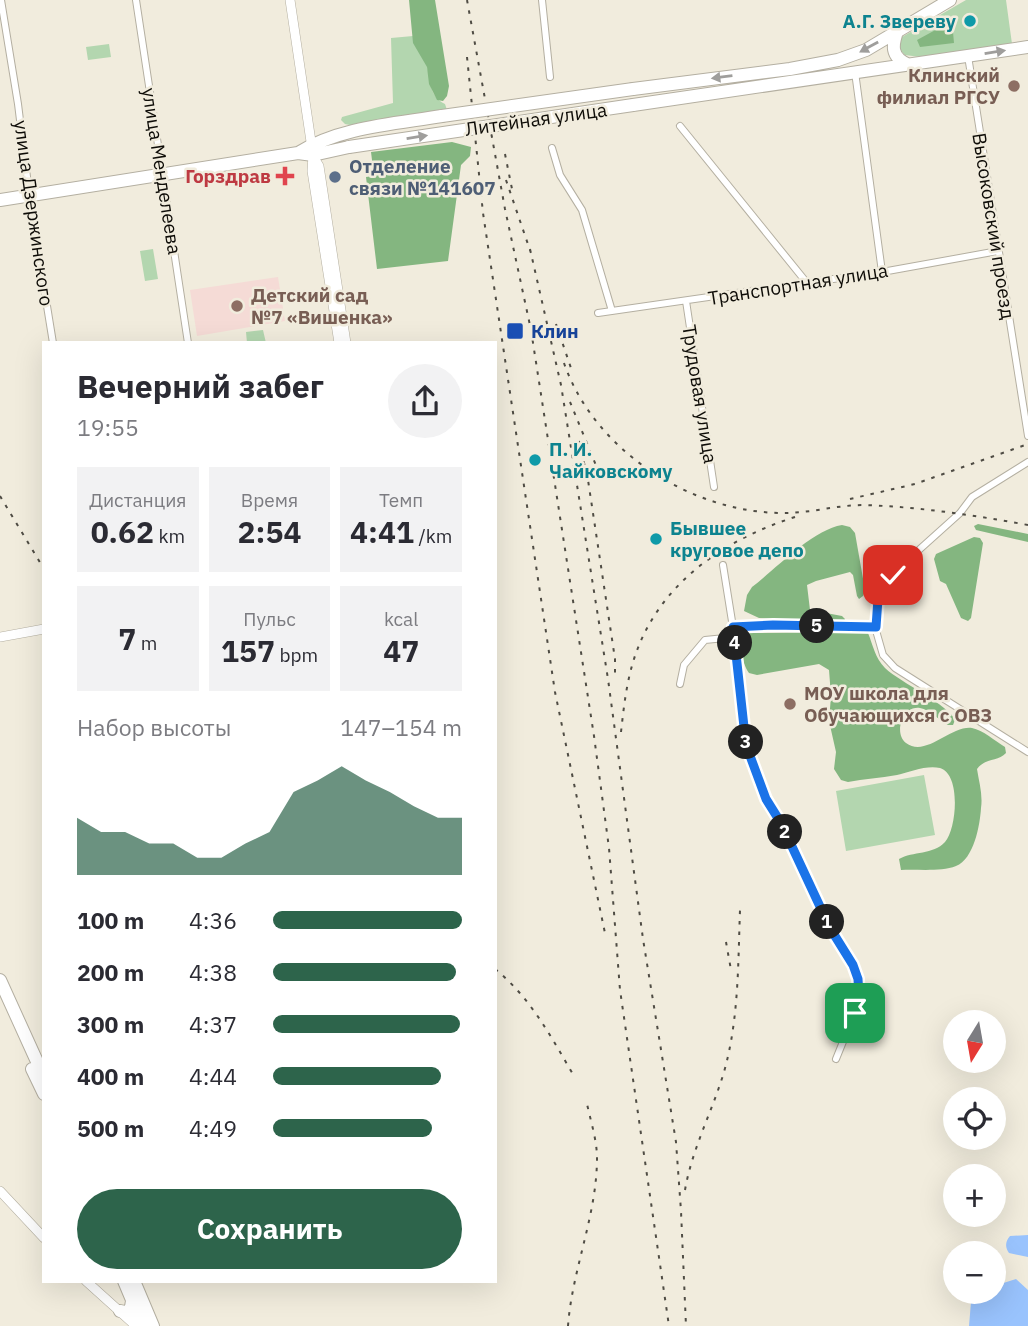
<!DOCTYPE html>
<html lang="ru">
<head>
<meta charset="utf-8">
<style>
	body { margin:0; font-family:"IBM Plex Sans",sans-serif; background:#f2f2f3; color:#2b2b33; height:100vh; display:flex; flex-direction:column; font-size:26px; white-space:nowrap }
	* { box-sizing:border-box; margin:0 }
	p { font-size:23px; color:#7c7c81 }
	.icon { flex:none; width:38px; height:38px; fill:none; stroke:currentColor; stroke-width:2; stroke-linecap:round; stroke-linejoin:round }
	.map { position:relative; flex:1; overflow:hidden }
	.details { position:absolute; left:42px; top:341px; width:455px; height:942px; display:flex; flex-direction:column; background:#fff; border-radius:0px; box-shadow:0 7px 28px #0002 }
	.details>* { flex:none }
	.needle { width:46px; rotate:191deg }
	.buttons { position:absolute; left:943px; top:1010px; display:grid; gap:14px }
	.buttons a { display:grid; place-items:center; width:63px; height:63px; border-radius:50%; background:#fff; box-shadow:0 7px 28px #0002; font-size:35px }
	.pin { position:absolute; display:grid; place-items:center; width:60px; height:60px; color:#fff; margin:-30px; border-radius:14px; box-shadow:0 4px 10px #0006 }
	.km { position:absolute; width:35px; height:35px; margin:-18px; border-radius:50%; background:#222; color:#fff; font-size:19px; line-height:35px; text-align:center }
	.round { display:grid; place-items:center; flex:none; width:74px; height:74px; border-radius:37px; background:#f2f2f3 }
	.headline { display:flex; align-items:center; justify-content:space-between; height:119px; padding:0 35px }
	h1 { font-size:32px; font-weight:800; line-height:52px }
	.stats { display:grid; grid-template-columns:repeat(3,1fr); gap:10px; height:119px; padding:7px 35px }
	.stats div { display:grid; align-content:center; border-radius:0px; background:#f2f2f3; text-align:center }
	.stats b { font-size:30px; font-weight:800 }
	.stats small { font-size:19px; font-weight:400 }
	.stats p { font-size:19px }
	.chart { height:196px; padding:14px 35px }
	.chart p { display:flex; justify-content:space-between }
	.chart svg { width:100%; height:126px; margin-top:7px; fill:#2d644b; opacity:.7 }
	.primary-button { display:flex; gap:14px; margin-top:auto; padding:14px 35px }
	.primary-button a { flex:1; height:80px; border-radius:42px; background:#2d644b; color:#fff; font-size:28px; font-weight:800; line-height:80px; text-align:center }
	ul { padding:0 35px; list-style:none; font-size:23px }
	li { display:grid; grid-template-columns:112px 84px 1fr; align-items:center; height:52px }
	li i { height:18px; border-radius:9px; background:#2d644b }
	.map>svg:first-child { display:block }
</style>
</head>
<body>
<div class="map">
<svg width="1028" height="1326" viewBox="0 0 1028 1326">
	<rect width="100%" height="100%" fill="#f1ecdd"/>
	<!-- education -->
	<path fill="#f5dbd6" d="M278 277 285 321 197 336 190 290Z"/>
	<!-- green -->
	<path fill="#b3d6af" d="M966 0H1006L1012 44 920 57 905 55C899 49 897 45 902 37Z
		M413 36C413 48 424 54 427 66 431 82 429 96 445 104L447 110 350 125 345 124 341 120 342 117 393 103 391 38Z
		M109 44 111 57 88 60 86 47Z
		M153 249 158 279 145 281 140 251Z
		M263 330 266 343H247L246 332Z
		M924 775 935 835 846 851 836 791Z"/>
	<!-- forest -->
	<path fill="#84b680" d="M409 0H435L449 86 447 96 443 101 437 100 429 84 427 67 413 43Z
		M952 21 954 43 920 47 917 40Z
		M452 142 471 147 470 156 461 165 448 261 377 269 366 177 374 176 371 152Z
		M978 524 1028 534V542L976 530 974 526Z
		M842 525 850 527 855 533 865 590 863 596 859 599 857 596 853 575 850 572 816 581 807 585 810 610 842 616 845 619 844 622 759 618 744 611 747 595 752 587C777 568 812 530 842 525Z
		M974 537 980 538 983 543 971 618 968 621 961 618 946 584 940 581 934 559 936 554Z
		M865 632 868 633C873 645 875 658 885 668 901 683 949 705 955 720L953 725H948C939 720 930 710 920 708 903 705 893 733 906 743 926 758 951 725 972 728 983 730 995 741 1005 747L1006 753C998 762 986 757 977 769 979 782 983 795 981 808 980 825 974 859 956 866 941 872 918 869 901 870L899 859C913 851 933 855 945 842 957 828 961 774 940 768 926 765 910 772 897 775 880 778 864 779 848 782L841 780 834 769 836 752 829 721 831 696 829 670 819 664 757 675 749 673C741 662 738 641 750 633Z"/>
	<!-- water -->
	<path fill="#99c3fd" d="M1028 1235V1257L1009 1253C1005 1247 1005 1242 1010 1236Z
		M1016 1279 1028 1290V1326H969L971 1302 978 1293 994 1292V1286Z"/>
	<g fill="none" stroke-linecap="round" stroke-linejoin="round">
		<!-- street casing -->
		<g stroke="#b4afa1" stroke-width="8">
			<path id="street" d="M1 0 18 104 30 201 53 343
				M136 0 188 343
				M542 0 550 77
				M968 56 1028 436
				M855 72 882 272
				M680 126 807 283
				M552 148 560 175 582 210 612 311
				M686 301 714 487
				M598 313 882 272 998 251
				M1028 462 972 497 960 513 901 566 883 588 876 611 875 627 883 655 895 668 1028 752
				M723 565 735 640 746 745 766 799 781 823 830 928 853 965 857 979 859 996 855 1012 836 1059
				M733 627 773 625 875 627
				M680 684 684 665 705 640 735 637"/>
		</g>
		<!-- secondary casing -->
		<g stroke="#b4afa1" stroke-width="10">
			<path id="secondary" d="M290 0 313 155 312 171 339 343
				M313 156 319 166 346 343
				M0 637 44 629
				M0 1191 44 1238
				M86 1281 136 1326"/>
		</g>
		<!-- highway casing -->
		<g stroke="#b4afa1" stroke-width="14">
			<path id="highway" d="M898 29C892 45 890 57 909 65
				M633 89 790 69 838 60 866 50 950 0
				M633 105 1028 47
				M298 153C340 127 394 124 442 116
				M0 200 298 153 313 155 349 147
				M0 980 44 1077
				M32 1069 44 1094
				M124 1281 143 1326
				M134 1281 153 1326
				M120 1311 130 1313 132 1301"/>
		</g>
		<!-- street -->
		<use href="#street" stroke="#fff" stroke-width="6"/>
		<!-- secondary -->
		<use href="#secondary" stroke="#fff" stroke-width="9"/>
		<!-- highway -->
		<use href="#highway" stroke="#fff" stroke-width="12"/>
		<!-- rail -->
		<path stroke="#4f4c44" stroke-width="2" stroke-dasharray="3.5 7" stroke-linecap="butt" d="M467 0 505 209 531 330 594 736 609 848 620 990 669 1326
			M467 57 483 213 555 692 606 938
			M505 154 512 189
			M506 180 532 256
			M530 249 561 385 608 679 643 939 676 1142 681 1211 686 1326
			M556 324 572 371
			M564 363C594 450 689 511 779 513 808 514 835 505 864 505 920 507 973 515 1028 525
			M570 402 600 475
			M579 441 588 480 615 659V679
			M0 496 44 569
			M850 499 915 484 1028 444
			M621 732C624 705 627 678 636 653 662 581 726 539 795 517
			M726 942 731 970
			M495 969C531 998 551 1037 574 1076
			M685 1190C692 1149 712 1112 724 1072 739 1019 738 963 740 910
			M568 1326C572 1270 597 1215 597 1158 597 1141 591 1122 587 1104"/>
		<!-- highway-bridge casing -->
		<g stroke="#b4afa1" stroke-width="14" stroke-linecap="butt">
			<path id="highway-bridge" d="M442 116 633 89
				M349 147 633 105"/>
		</g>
		<!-- highway-bridge -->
		<use href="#highway-bridge" stroke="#fff" stroke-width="12"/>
	</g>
	<!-- one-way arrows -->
	<defs><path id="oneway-solid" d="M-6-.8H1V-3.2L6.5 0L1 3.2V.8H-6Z" transform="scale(1.75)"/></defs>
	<g fill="#9f9e9c">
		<use href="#oneway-solid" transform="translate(869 47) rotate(151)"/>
		<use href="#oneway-solid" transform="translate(995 52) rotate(-9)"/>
		<use href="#oneway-solid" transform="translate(722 77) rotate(173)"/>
		<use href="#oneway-solid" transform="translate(417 137) rotate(-9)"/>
	</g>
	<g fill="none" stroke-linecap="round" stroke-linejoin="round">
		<!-- route casing -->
		<g stroke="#fff" stroke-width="14">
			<path id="route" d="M855 1013 859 996 858 979 853 965 830 928 781 823 766 799 746 745 733 627 773 625 876 627 878 599 893 575"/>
		</g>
		<!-- route -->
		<use href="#route" stroke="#1a73e8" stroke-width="9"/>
	</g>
	<!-- markers -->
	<g fill="#0f9aa8" stroke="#f1ecdd" stroke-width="2.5">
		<circle cx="970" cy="21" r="7"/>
		<circle cx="535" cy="460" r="7"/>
		<circle cx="656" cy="539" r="7"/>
	</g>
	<g fill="#8d6e63" stroke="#f1ecdd" stroke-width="2.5">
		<circle cx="1014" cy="86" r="7"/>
		<circle cx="237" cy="306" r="7"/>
		<circle cx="790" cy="704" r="7"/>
	</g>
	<path fill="#e0444e" stroke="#f1ecdd" stroke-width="2.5" d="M281.5 165.5h7v7h7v7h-7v7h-7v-7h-7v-7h7z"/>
	<circle fill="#5c6f8a" stroke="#f1ecdd" stroke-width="2.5" cx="335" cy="177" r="7"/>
	<rect fill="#1a4fb4" stroke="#f1ecdd" stroke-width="2.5" x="506" y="322" width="18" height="18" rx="3.5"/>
	<g text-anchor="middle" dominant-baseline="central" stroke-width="5" stroke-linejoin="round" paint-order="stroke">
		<!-- culture labels -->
		<g font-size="19" font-weight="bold" fill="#0d838f" stroke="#f1ecdd" text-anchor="start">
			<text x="956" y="21" text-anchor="end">А.Г. Звереву</text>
			<text x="549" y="449">П. И.<tspan x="549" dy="22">Чайковскому</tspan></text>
			<text x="670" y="528">Бывшее<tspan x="670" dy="22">круговое депо</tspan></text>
		</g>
		<!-- education labels -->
		<g font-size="19" font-weight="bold" fill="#785e54" stroke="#f1ecdd" text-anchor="start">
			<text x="1000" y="75" text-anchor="end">Клинский<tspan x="1000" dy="22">филиал РГСУ</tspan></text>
			<text x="251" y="295">Детский сад<tspan x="251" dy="22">№7 «Вишенка»</tspan></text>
			<text x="804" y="693">МОУ школа для<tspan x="804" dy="22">Обучающихся с ОВЗ</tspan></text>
		</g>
		<!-- street labels -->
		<g font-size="19" fill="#0e0c07" stroke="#f1ecdd">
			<text transform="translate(536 119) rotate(-8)">Литейная улица</text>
			<text transform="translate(162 171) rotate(81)">улица Менделеева</text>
			<text transform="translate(34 213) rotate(82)">улица Дзержинского</text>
			<text transform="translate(994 226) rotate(81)">Высоковский проезд</text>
			<text transform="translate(798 284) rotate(-9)">Транспортная улица</text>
			<text transform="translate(700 394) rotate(81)">Трудовая улица</text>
		</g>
		<!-- service labels -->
		<g font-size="19" font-weight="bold" fill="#4e5e75" stroke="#f1ecdd" text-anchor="start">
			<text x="349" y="166">Отделение<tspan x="349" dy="22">связи №141607</tspan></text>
		</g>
		<!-- health labels -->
		<g font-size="19" font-weight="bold" fill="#be3a42" stroke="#f1ecdd" text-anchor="end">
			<text x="271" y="176">Горздрав</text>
		</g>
		<!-- transit labels -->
		<g font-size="19" font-weight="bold" fill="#164399" stroke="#f1ecdd" text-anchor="start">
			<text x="531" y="331">Клин</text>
		</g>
	</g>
</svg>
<div class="buttons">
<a><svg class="needle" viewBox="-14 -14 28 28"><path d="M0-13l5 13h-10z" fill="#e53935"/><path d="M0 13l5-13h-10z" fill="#7c7c81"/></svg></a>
<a><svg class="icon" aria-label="locate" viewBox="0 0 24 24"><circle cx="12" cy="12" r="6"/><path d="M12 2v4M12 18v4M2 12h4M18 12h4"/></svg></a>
<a>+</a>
<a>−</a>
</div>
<div class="pin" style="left:855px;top:1013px;background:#1e9e55"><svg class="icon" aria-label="arrive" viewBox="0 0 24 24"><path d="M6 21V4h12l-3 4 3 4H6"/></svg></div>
<div class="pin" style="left:893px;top:575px;background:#d93025"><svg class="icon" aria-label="check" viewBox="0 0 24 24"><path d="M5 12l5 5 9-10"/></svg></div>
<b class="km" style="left:827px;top:922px">1</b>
<b class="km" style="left:785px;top:832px">2</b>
<b class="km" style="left:746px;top:742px">3</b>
<b class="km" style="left:735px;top:643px">4</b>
<b class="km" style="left:817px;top:626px">5</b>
<section class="details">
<div class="headline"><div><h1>Вечерний забег</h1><p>19:55</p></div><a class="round"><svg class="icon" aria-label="share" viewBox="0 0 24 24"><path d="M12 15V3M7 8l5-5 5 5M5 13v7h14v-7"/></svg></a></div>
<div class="stats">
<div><p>Дистанция</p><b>0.62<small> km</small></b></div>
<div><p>Время</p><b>2:54</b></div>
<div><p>Темп</p><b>4:41<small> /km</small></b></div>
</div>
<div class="stats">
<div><b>7<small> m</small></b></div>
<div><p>Пульс</p><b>157<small> bpm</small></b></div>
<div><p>kcal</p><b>47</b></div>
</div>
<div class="chart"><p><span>Набор высоты</span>147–154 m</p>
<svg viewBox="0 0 160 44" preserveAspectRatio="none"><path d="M0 44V24L10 29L20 29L30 33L40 33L50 38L60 38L70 33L80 29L90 15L100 11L110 6L120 11L130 15L140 20L150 24L160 24V44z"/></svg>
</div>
<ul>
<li><b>100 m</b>4:36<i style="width:100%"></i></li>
<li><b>200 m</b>4:38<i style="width:97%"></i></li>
<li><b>300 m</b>4:37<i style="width:99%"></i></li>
<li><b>400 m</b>4:44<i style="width:89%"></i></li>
<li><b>500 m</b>4:49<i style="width:84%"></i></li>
</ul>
<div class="primary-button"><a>Сохранить</a></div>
</section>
</div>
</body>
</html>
